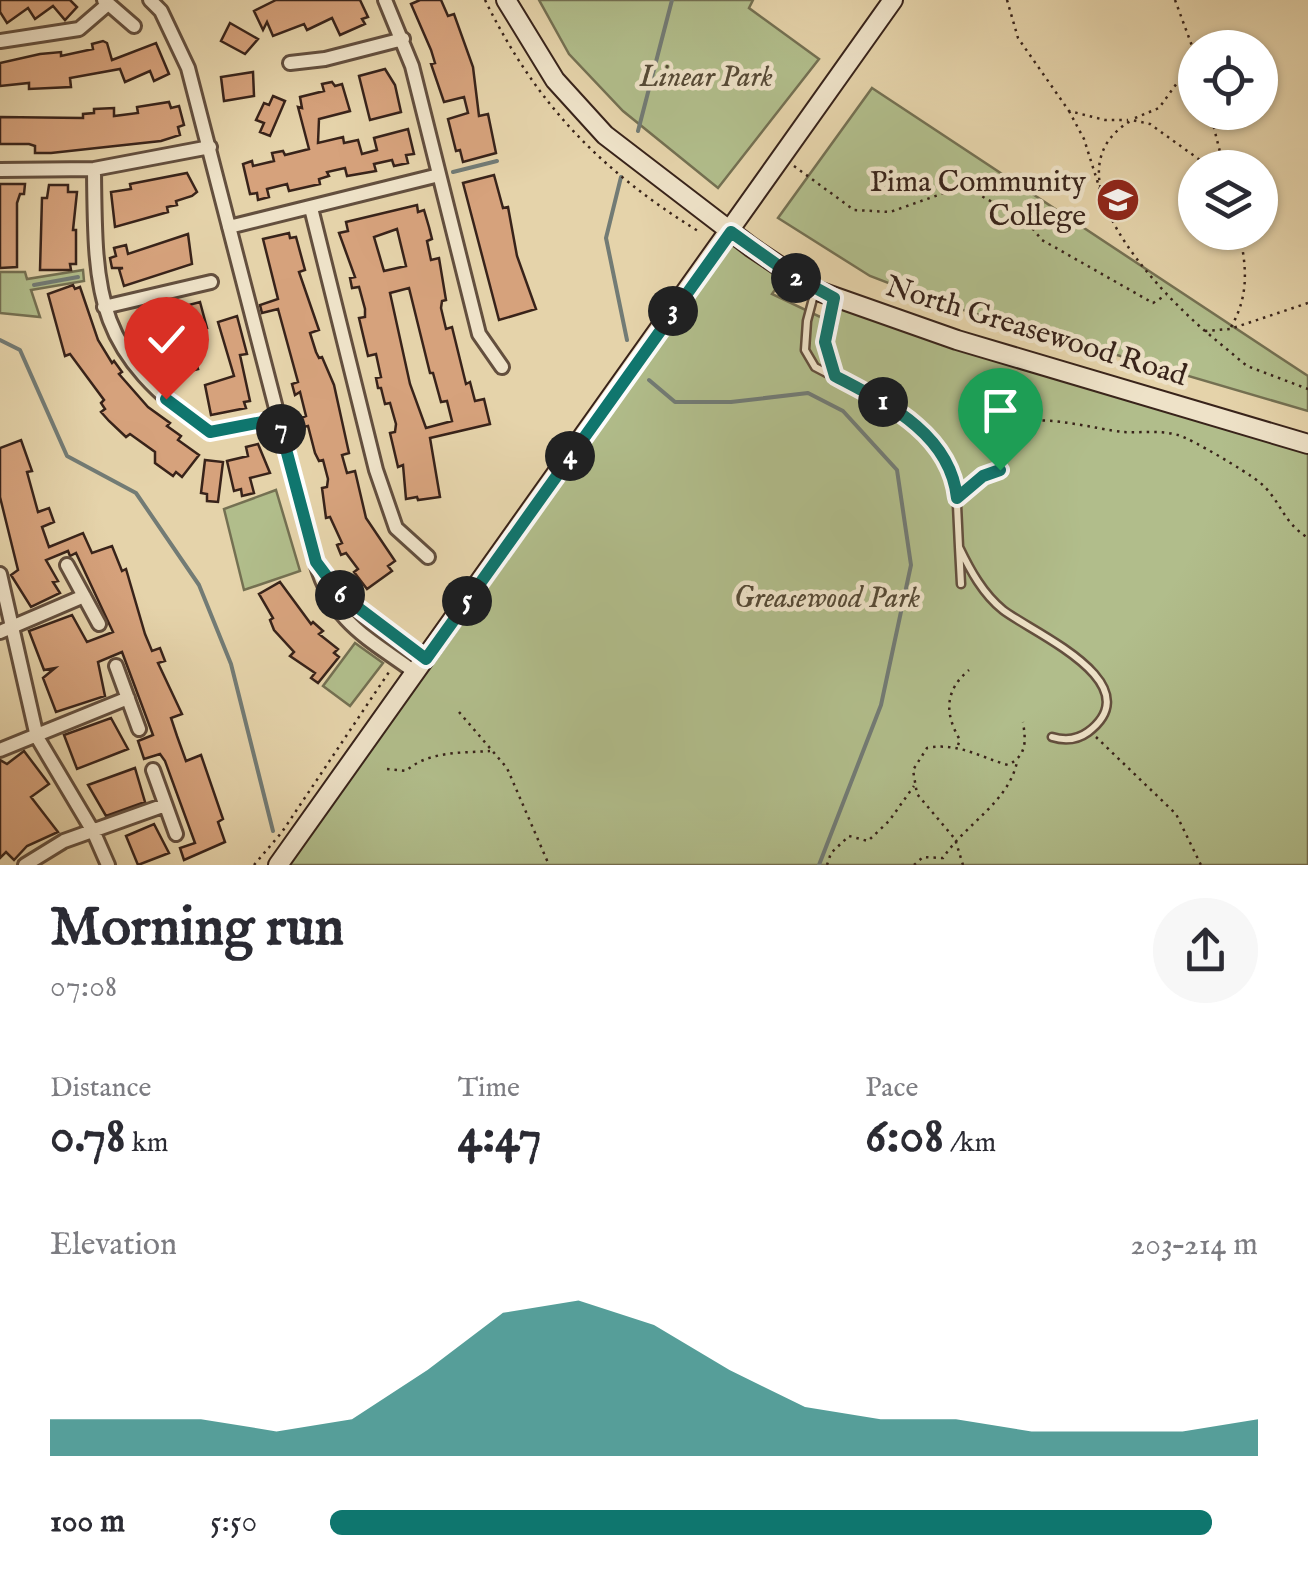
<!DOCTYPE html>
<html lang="en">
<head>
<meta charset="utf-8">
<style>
	body { margin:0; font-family:"IM FELL English",serif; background:#f7f7f7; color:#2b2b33; height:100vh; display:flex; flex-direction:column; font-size:38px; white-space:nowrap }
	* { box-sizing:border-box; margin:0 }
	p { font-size:32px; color:#7c7c81 }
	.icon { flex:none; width:55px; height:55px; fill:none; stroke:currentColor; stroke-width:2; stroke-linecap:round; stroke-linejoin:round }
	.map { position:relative; height:865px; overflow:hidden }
	.side { display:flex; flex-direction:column; background:#fff; flex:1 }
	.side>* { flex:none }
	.fabs { position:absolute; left:1178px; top:30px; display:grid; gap:20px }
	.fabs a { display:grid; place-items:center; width:100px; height:100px; border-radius:50%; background:#fff; box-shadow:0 2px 8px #0004; font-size:50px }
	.pin { position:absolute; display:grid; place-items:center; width:85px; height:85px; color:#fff; margin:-102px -42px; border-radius:50% 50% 50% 0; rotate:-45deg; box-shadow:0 0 10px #0007 }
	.pin .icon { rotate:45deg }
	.km { position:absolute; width:50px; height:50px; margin:-25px; border-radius:50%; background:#222; color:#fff; font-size:28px; line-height:50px; text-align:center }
	.round { display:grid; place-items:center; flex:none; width:105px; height:105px; border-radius:52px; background:#f7f7f7 }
	.overview { display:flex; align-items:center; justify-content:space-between; height:170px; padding:0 50px }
	h1 { font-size:55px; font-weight:700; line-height:75px }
	.figures { display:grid; grid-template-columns:repeat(3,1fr); gap:15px; height:170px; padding:10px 50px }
	.figures div { display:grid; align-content:center }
	.figures b { font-size:50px; font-weight:700 }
	.figures small { font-size:28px; font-weight:400 }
	.figures p { font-size:28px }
	.chart { height:280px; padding:20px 50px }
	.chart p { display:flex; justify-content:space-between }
	.chart svg { width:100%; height:180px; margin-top:10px; fill:#0f766e; opacity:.7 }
	ul { padding:0 50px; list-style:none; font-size:32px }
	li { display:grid; grid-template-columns:160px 120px 1fr; align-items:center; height:75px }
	li i { height:25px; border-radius:12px; background:#0f766e }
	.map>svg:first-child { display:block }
</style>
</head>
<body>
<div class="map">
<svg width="1308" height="865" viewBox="0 0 1308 865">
	<rect width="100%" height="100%" fill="#e5d3aa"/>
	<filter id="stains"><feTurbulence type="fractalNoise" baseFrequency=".002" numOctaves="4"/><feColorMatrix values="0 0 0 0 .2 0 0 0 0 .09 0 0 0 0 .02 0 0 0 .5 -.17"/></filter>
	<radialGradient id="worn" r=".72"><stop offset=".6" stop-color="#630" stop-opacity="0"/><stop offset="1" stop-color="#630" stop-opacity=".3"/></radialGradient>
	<!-- green -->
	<path fill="#b1bd8b" stroke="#747052" stroke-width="2.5" d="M539 0H753L749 8 819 59 718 188 623 111 569 54Z
		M872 88 1308 376V411L943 304 870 276 778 218Z
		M737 236 789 270 772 294 837 325 838 299 1308 447V865H279L425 659Z
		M83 270 84 281 31 290 40 317 0 313V272H25L27 279Z
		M276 490 300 571 244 590 224 509Z
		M355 643 383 663 350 706 323 686Z"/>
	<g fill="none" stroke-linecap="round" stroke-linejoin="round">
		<!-- stream -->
		<path stroke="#727b75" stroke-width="4" d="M638 131 672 0
			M453 172 497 161
			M621 177 606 238 627 340
			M34 285 78 277
			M0 340 20 350 67 456 136 493 199 585 231 664 273 831
			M649 380 675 402H731L808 393 843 411 897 470 911 565 881 705 819 865"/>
	</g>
	<!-- building -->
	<path fill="#d6a27c" stroke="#38231a" stroke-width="2.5" fill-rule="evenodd" d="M0 0H70L77 7 65 20 53 6 35 19 28 8 7 23 0 12Z
		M276 0H360L368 17 362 19 365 24 340 35 332 18 307 30 304 24 273 36 267 22 263 30 254 11Z
		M420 0H441L448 16 454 14 473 67 479 116 488 114 496 153 463 162 460 150 456 151 448 119 468 113 464 97 444 102 431 64 435 63 431 50 411 4Z
		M230 23 258 39 245 54 221 41Z
		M103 41 107 43 112 60 156 43 169 74 154 81 150 71 125 82 120 69 70 78 71 87 29 89V83L0 86V63L40 54 61 52V56L93 49 92 44Z
		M385 69 395 85 401 112 370 120 359 76Z
		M253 72 254 96 224 101 221 77Z
		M332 82 335 86 342 84 350 111 319 119 318 143 343 137 344 143 358 140 362 154 377 150 374 138 408 129 414 154 406 155 408 163 394 166 392 160 374 164 376 171 347 176 345 168 327 172 329 176 319 179 320 184 289 191 287 184 267 189 269 197 258 200 257 193 250 194 243 164 252 161 253 166 274 161 272 153 283 151 285 155 309 149 298 107 302 108 300 97 324 91 322 84Z
		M273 96 285 101 270 136 260 132 264 123 256 120 264 103 269 105Z
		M169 102 171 108 179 106 184 125 178 127 180 135 161 141 51 153H35V146L29 144H0V117L83 118V114L94 113V109L114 108V116L138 113 137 107Z
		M187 173 197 192 192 196 176 201 177 205 167 207 168 212 115 227 111 192 131 189 130 184Z
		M494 175 503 208 508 207 517 256 536 309 499 320 463 183Z
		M0 184H25L24 194H20L17 203V267L0 268Z
		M49 185H68V192H77L73 230H76V264H70L71 270H40L42 198H47Z
		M417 205 418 212 424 210 429 227 432 239 427 241 431 260 439 258 446 300 442 301 441 308 446 329 452 327 466 384 470 382 475 401 484 399 490 424 430 438 440 497 418 500 417 497 406 499 403 465 398 467 390 433 395 432 396 424 390 403 385 404 381 388H378L376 378 381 377 376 354 368 356 359 318 365 317V309L359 287 352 288 350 278 355 277 339 233 348 231 346 222ZM397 229 406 266 384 271 374 237ZM409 288 430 373H433L441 402 447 401 452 421 426 428 410 384 390 293Z
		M289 233 290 238 296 237 305 270 299 272 319 330 310 333 316 352 319 358 322 357 334 385 349 453 342 455 347 473 355 471 366 518 395 561 388 566 392 571 367 589 354 572 358 569 346 553 341 555 337 545 342 543 330 517 326 518 322 488 327 487 328 479 323 460 319 461 315 453 308 426 303 427 301 418 306 416 300 392 295 395 292 384 298 382 278 309 262 313 260 305 278 299 263 239Z
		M188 234 192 264 124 286 119 269 123 268H112L110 258 116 256 114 248 126 245 128 254Z
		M73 285 75 289 80 287 98 340 112 363 114 361 122 372 119 374 148 407 170 423 167 426 181 436 178 440 199 455 182 477 176 472 173 476 155 463V452L130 434 126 437 109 421 101 412 105 409 101 403 104 400 70 354 65 356 48 294Z
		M200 302 207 328 188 333 198 369 171 376 167 344 150 349 144 323 149 322 147 316Z
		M237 316 247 354 240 355 250 401 244 402 246 408 211 415 205 385 234 376 218 322Z
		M21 440 32 471 27 472 38 512 49 508 54 522 42 527 49 547 83 533 92 553 112 546 122 571 126 569 145 634 152 651 160 648 165 661 158 663 182 714 171 718 177 736 186 761 201 755 223 819 218 822 225 842 184 860 180 848 195 843 165 761 160 754 144 759 138 741 153 735 122 652 98 662 105 696 56 712 43 678 55 668 44 670 29 631 72 615 87 642 113 632 76 553 70 556 68 551 46 560 58 581 53 582 60 593 31 607 11 575 18 570 0 497V448Z
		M258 444 270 473 250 478 254 493 242 496 241 489 234 491 227 461 248 456 246 447Z
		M205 460 223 462 218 502 207 501V494L201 493Z
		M280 582 311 624 313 622 323 631 319 634 338 649 334 653 339 657 318 683 311 678 315 673 290 656 294 652 274 630 270 620 273 618 259 594Z
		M111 718 128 749 77 769 64 735Z
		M24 751 49 784 31 797 58 832 27 846 14 860 6 852 0 858V760L7 764Z
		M135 768 145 802 106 816 88 785Z
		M154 824 169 853 138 865 126 836Z"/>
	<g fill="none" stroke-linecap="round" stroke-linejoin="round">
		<!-- lane casing -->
		<g stroke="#634f3e" stroke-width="11">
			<path id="lane" d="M815 291 807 321 805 350 815 367 903 413 935 444 956 484 959 547
				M833 300 825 342 835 375
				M961 584 959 547C970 570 983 594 1003 610 1031 632 1153 683 1088 732 1077 740 1065 741 1052 737"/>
		</g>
		<!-- street casing -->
		<g stroke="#634f3e" stroke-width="18">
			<path id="street" d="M104 0 134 26
				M150 0 161 11 188 68 316 563
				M385 0 412 66 479 334 502 367
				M0 41 79 29 108 4
				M290 63 325 59 403 39
				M94 169C95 301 96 352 210 432L278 419
				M0 170 94 169 210 147
				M311 208 376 470 396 528 428 557
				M229 227 439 175
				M104 307 211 282
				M67 565 99 624
				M0 574 37 737 94 833 108 865
				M0 632 84 596
				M116 666 139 729
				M416 673C367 637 334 624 316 563L340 595 425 659
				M0 750 128 698
				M153 770 176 834
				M25 865 64 841 165 805"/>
		</g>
		<!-- secondary casing -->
		<g stroke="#38231a" stroke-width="22">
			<path id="secondary" d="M506 0 555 80 605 135 751 247 815 290 957 340 1308 444
				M278 865 893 0"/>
		</g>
		<!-- path -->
		<path stroke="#38231a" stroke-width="2.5" stroke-dasharray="2.5 5" stroke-linecap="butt" d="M485 0C536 104 600 170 698 231
			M1007 0 1018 38 1069 111 1105 120H1128
			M1175 0 1195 54
			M1069 111 1084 139 1102 196
			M1210 112 1224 168
			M1135 118 1159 108 1195 58
			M794 166 854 210 890 212 964 186 1027 222 1042 240 1153 303 1166 295
			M1308 303 1230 329 1205 331 1247 366 1308 389
			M1231 327C1249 296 1247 267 1239 232
			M1205 331C1159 291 1042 172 1132 120L1150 124 1211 168
			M965 492C1003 460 1005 474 1025 422 1050 416 1096 429 1123 432 1141 433 1160 430 1178 435 1192 439 1245 471 1258 481 1281 499 1281 521 1308 538
			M459 712 507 768 549 865
			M1096 737 1176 814 1201 865
			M958 745 960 740C944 713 945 690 969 670
			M387 769 406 771C428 751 461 753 490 751
			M254 865 282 832 391 669
			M827 865 831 853 849 836 868 841 889 821 914 786
			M914 865 923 857 943 858C966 823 1008 803 1017 762
			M963 865 955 839 917 794 913 770 927 748C958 742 979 757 1008 765 1027 755 1026 742 1023 722"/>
		<!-- lane -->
		<use href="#lane" stroke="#eee2c8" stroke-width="6"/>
		<!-- street -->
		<use href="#street" stroke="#eee2c8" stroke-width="12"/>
		<!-- secondary -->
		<use href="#secondary" stroke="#eee2c8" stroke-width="18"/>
	</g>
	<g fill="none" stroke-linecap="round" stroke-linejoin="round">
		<!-- route casing -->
		<g stroke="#fff" stroke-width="20">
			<path id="route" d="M166 399 210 432 278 419 316 562 340 594 426 659 731 232 790 274 834 298 825 342 835 376C886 403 950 433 957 498L983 476 1000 470"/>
		</g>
		<!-- route -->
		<use href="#route" stroke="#0f766e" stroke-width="12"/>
	</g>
	<!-- icons -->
	<defs>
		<g id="university-disc" transform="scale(2.25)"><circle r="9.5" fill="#8f2418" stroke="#eee2c8"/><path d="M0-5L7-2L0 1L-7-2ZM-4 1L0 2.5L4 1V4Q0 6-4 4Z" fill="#fff"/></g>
	</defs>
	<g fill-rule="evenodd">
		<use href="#university-disc" x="1118" y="200"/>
	</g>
	<g text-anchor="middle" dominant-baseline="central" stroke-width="9" stroke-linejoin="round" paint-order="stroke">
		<!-- park labels -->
		<g font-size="30" font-style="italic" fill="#564a36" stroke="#eee2c8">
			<text x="706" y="78">Linear Park</text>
			<text x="827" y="599">Greasewood Park</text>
		</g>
		<!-- poi labels -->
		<g font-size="30" fill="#38231a" stroke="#eee2c8" text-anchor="end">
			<text x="1086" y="183">Pima Community<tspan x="1086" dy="34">College</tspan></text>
		</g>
		<!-- street labels -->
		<g font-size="30" fill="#38231a" stroke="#eee2c8">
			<text transform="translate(1036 332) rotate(17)">North Greasewood Road</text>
		</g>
	</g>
	<rect width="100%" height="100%" filter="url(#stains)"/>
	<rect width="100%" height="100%" fill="url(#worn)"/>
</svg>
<div class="fabs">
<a><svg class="icon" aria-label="locate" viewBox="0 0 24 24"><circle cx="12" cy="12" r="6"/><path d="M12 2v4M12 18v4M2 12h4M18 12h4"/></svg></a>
<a><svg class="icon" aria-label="layers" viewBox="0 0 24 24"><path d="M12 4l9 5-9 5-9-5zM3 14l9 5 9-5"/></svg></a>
</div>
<div class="pin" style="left:1000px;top:470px;background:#1e9e55"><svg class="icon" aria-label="arrive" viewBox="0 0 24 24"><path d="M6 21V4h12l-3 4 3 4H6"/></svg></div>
<div class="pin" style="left:166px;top:399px;background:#d93025"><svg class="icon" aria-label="check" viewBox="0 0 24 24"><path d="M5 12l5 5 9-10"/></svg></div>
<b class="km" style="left:883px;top:402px">1</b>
<b class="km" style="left:796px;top:278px">2</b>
<b class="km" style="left:673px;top:311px">3</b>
<b class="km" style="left:570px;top:456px">4</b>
<b class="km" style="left:467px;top:601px">5</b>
<b class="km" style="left:340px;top:595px">6</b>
<b class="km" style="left:281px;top:429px">7</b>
</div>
<section class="side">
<div class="overview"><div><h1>Morning run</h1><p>07:08</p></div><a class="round"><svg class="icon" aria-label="share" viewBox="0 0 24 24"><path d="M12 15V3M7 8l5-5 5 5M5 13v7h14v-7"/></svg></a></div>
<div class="figures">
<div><p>Distance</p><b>0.78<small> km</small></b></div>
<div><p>Time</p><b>4:47</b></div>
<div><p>Pace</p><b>6:08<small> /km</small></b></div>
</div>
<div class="chart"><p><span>Elevation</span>203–214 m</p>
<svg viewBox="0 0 160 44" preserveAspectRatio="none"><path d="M0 44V35L10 35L20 35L30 38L40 35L50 23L60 9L70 6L80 12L90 23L100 32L110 35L120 35L130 38L140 38L150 38L160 35V44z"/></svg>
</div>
<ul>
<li><b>100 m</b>5:50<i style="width:95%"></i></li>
</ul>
</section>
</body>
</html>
